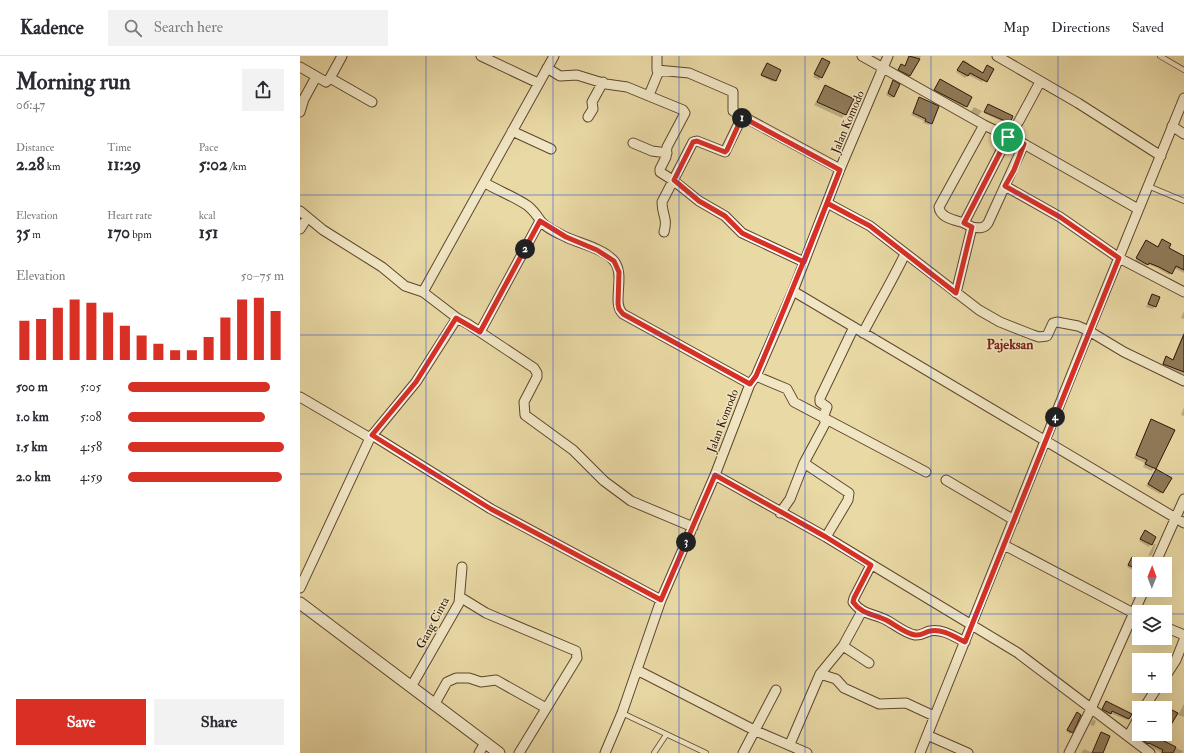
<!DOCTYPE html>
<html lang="en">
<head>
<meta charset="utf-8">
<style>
	body { margin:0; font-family:"IM FELL Double Pica",serif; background:#f2f2f3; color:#2b2b33; height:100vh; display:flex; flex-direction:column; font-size:15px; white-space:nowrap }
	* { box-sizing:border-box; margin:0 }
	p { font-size:13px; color:#7c7c81 }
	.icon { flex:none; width:22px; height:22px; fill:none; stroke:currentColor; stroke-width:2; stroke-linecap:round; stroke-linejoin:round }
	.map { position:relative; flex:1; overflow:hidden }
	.panel { display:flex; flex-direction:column; background:#fff; width:300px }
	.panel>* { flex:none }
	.needle { width:26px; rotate:1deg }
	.fabs { position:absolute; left:832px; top:501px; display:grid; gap:8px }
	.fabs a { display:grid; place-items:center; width:40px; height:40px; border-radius:0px; background:#fff; box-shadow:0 4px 16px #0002; font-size:20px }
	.pin { position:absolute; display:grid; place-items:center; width:34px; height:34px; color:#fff; margin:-17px; border:2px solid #fff; border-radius:50%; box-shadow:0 1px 4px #0007 }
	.km { position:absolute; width:20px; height:20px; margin:-10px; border-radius:50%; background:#222; color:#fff; font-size:11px; line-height:20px; text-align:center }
	.round { display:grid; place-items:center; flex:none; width:42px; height:42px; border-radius:0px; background:#f2f2f3 }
	.headline { display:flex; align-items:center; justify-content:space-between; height:68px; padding:0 16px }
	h1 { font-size:22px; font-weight:700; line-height:30px }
	.metrics { display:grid; grid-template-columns:repeat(3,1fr); gap:6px; height:68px; padding:4px 16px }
	.metrics div { display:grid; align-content:center }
	.metrics b { font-size:17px; font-weight:700 }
	.metrics small { font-size:11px; font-weight:400 }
	.metrics p { font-size:11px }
	.chart { height:112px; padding:8px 16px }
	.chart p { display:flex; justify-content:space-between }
	.chart svg { width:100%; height:72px; margin-top:4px; stroke:#d93025; stroke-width:6 }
	.button { display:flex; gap:8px; margin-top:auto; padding:8px 16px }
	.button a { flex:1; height:46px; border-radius:0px; background:#d93025; color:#fff; font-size:16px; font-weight:700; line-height:46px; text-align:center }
	.button a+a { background:#f2f2f3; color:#2b2b33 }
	ul { padding:0 16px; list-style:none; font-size:13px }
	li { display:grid; grid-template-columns:64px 48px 1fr; align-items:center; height:30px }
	li i { height:10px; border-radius:5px; background:#d93025 }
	header { display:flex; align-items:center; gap:24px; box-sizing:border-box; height:56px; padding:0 20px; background:#fff; border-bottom:1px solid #e1e1e2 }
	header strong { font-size:19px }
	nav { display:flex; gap:22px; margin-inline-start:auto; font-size:14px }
	.search { width:280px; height:36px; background:#f2f2f3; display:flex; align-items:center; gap:10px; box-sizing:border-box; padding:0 14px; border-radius:0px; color:#7c7c81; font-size:15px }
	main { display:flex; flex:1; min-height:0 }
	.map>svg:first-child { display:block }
</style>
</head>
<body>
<header>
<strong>Kadence</strong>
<div class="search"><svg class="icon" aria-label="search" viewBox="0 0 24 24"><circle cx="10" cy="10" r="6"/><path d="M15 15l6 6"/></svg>Search here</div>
<nav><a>Map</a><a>Directions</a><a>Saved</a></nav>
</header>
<main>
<section class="panel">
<div class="headline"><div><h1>Morning run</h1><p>06:47</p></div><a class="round"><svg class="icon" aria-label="share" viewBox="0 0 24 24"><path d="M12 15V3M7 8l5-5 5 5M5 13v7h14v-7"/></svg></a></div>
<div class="metrics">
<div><p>Distance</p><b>2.28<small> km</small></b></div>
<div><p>Time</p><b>11:29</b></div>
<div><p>Pace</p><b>5:02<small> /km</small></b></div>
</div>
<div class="metrics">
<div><p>Elevation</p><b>35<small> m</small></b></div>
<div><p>Heart rate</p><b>170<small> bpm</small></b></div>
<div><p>kcal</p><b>151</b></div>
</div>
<div class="chart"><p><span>Elevation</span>50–75 m</p>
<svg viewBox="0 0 160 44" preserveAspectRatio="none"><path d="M5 44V20M15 44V19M25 44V12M35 44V7M45 44V9M55 44V15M65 44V23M75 44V29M85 44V34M95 44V38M105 44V38M115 44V30M125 44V18M135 44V7M145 44V6M155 44V14"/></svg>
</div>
<ul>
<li><b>500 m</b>5:05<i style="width:91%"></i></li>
<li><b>1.0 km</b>5:08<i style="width:88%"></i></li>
<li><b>1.5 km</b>4:58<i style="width:100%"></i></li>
<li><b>2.0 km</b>4:59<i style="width:99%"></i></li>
</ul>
<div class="button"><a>Save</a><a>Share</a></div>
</section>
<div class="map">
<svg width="884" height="697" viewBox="0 0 884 697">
	<rect width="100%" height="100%" fill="#e9d9a5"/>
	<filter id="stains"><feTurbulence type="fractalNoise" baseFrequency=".005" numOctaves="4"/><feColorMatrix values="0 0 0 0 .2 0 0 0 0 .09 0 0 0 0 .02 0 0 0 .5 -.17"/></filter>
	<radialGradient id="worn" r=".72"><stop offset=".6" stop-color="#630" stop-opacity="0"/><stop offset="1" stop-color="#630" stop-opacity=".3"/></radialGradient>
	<!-- shadow -->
	<path fill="#0003" d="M611 0H621L616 10 613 12 607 21 597 16 601 9 604 11Z
		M664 4 670 8 669 10 684 24 682 26 668 19 665 22 656 16Z
		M521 6 529 7 519 24 513 21Z
		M466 10 475 24 473 26 461 20Z
		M640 24 671 41 664 52 633 36Z
		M593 26 594 40 591 42 586 39Z
		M525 31 545 58 542 62 514 49Z
		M620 42 631 67 629 69 623 67 624 65 611 59Z
		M674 51 682 55 677 61 670 57Z
		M687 51 709 67 707 68 684 57Z
		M846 185 858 191 862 185 868 192 884 201V217L874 212 869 219 857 212 847 208 845 210 835 205Z
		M852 239 859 242 853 253 846 251Z
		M884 255V263L881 262Z
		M884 276V320L861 310 866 302 872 305Z
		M884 351V360L881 359Z
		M851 365 873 375 852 415 843 411 845 407 834 402Z
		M854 417 862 436 860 438 846 430Z
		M845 476 855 481 849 491 839 485Z
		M854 488H856L852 499 848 500Z
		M832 502 846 508H839V517L827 511Z
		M805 647 829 662 827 664 810 657 808 659 801 655Z
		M884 648V661L878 659Z
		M775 659 772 676 770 678 766 675Z
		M793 663 796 665 794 670 790 669Z
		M839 674V678H864L860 685 883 695 882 697H862L847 688 846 689 835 681Z
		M784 693 793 697H781Z"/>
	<!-- building -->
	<path fill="#907b59" stroke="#2f1506" d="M609 0 620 3 610 20 598 14 601 8 605 10Z
		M522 2 530 6 522 22 514 18Z
		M663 5 683 17 687 9 694 13 687 26 670 17 668 20 657 14Z
		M467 7 481 14 476 25 461 19Z
		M640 23 672 41 667 51 634 34Z
		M593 24 600 28 594 41 588 37Z
		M525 29 554 43 546 59 517 46Z
		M619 41 639 50 632 68 625 65 626 63 613 57Z
		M688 48 713 60 710 67 684 56Z
		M862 183 871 188 869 192 884 200V214L876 210 872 218 859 211 849 207 848 209 836 202 846 184 858 191Z
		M852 238 860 241 856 251 848 248Z
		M884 278V316L863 308 866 300 873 304Z
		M851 363 875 374 856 413 845 408 847 404 836 399Z
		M856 413 872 422 863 437 848 428Z
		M845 474 856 481 852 489 840 483Z
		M832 501 839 504V514L828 509Z
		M806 645 832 658 829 663 812 655 811 658 802 653Z
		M870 653 878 657 862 684 876 691 873 697H862L863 694 849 687 848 688 836 679 865 678V663Z
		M777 656 781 659 773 677 767 674Z
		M801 676 810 680 803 697H792Z"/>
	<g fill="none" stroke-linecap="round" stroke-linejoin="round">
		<!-- service casing -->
		<g stroke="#5e462e" stroke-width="6">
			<path id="service" d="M860 0 884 14
				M848 130 884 145
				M322 657 406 697
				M354 697 366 679"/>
		</g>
		<!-- minor casing -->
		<g stroke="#5e462e" stroke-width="11">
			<path id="minor" d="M181 0 238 27
				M357 0V14L389 17 433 36V55L540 113
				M562 0 684 69 724 88 838 153
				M697 0 778 47 861 100
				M0 11 26 26 30 22 42 0
				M247 12 260 20 277 19 306 28 327 31 383 54 385 57 367 91 366 101 360 113V116L374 125 399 145 425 160 442 177 504 206
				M30 22 72 46
				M349 39 359 15
				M0 56 4 43 16 21
				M288 61 293 53 292 46 303 26
				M872 70 884 78
				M212 75 251 93
				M333 87 352 95 367 97
				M185 127C199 135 215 141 228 150 234 155 236 158 240 164 245 172 260 178 268 182 282 188 304 193 314 205 326 220 311 247 323 258L450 328
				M705 130 760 161 819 202 884 236
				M527 147 570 170 679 254 700 266 733 279 739 281 747 280 753 267 757 266 778 270 789 275 824 296 884 325
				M0 155 23 174 82 211 105 230 123 236 157 262 168 268 234 312 237 317V321L224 346 225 359 273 394 304 425 331 445 393 471
				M664 167C655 164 640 162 639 151L684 69
				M672 171 664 167 708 81 719 65 740 26
				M0 173 7 162
				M364 176C368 161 362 160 362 146L393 86 397 85 425 96 442 61
				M493 235 884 467
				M123 236 254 0
				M656 237 672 171C679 172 684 173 688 167L724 88
				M180 276 240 165
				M563 277C577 250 592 225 605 198
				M456 320 487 333 494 346 626 416
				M0 341 70 382
				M523 362 527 351 520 346V342L554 271
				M72 379 191 453 361 544
				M504 407 527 364
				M415 419 526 481 718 597 850 697
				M646 424 714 464
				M480 457 490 443 504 407 549 437 548 444 526 481
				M704 489 839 560
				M855 508 884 443
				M571 509 554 542 553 546C562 559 576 558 588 565 597 570 605 577 615 579 621 580 625 576 630 575 641 572 655 581 665 586
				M0 532 70 382 116 326 157 262
				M160 541 186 557 276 595 277 602 219 697
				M865 571 884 579
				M543 590 569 607
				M337 614 456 675 507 697
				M520 618 536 623 544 632 579 648 606 647 634 660
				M865 621 876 604 884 584
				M111 631 159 547 162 511
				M134 649 147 626 156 622H169L181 626 196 624 246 652
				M844 652 858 630
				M627 679 668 697
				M829 679 839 661
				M490 688 520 618 543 590 562 555
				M179 697 185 687
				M305 697 322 657 361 544 415 419 450 328 456 320 493 235 540 113 588 0
				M443 697 476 634
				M620 697 789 275 884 42
				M769 697 791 653 844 534"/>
		</g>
		<!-- tertiary casing -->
		<g stroke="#5e462e" stroke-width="13">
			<path id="tertiary" d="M0 547 199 697"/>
		</g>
		<!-- service -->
		<use href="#service" stroke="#f1e6c4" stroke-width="4.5"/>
		<!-- minor -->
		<use href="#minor" stroke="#f1e6c4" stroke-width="9"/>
		<!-- tertiary -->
		<use href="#tertiary" stroke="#f1e6c4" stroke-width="11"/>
	</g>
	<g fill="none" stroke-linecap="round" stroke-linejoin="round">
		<!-- route casing -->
		<g stroke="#fff" stroke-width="8">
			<path id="route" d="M708 81 664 167 672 171 656 237 570 170 527 147 504 206 448 180 442 177 425 160 399 145 374 124 393 86 397 85 425 96 427 94 442 61 540 114C513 183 485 252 456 320L450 328 323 258 319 253 318 248 319 216 314 205 297 194 266 181 240 165 180 276 156 262 116 326 72 379 191 453 361 544 415 419 526 481 571 509 554 542 553 546C562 559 576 558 588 565 597 570 605 577 615 579 621 580 625 576 630 575 641 572 655 581 665 586L819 202 760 161 705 130 714 114 724 88 708 81"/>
		</g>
		<!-- route -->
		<use href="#route" stroke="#d93025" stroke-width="5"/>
	</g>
	<!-- grid -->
	<path fill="none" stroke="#1d4ed8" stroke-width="1" stroke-opacity="0.55" d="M126 0V697M253 0V697M379 0V697M505 0V697M631 0V697M758 0V697M0 139H884M0 279H884M0 418H884M0 558H839M865 558H884"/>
	<g text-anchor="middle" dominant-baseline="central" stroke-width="3" stroke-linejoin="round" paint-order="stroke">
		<!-- street labels -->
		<g font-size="12" fill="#2f1506" stroke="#f1e6c4">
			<text transform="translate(548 66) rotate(-67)">Jalan Komodo</text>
			<text transform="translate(423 365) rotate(-69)">Jalan Komodo</text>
			<text transform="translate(133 567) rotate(-62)">Gang Cinta</text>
		</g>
		<!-- quarter labels -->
		<g font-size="14" font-weight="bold" fill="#7a1f14" stroke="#f1e6c4">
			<text x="710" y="288">Pajeksan</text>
		</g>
	</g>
	<rect width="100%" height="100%" filter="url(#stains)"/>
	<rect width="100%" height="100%" fill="url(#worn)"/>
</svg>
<div class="fabs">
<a><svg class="needle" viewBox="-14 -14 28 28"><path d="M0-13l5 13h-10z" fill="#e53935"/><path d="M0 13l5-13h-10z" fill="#7c7c81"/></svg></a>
<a><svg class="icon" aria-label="layers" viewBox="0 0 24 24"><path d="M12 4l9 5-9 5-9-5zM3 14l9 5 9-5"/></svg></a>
<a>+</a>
<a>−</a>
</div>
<div class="pin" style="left:708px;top:81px;background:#1e9e55"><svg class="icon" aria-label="arrive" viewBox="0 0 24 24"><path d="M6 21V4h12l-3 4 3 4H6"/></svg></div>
<b class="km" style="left:442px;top:62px">1</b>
<b class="km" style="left:225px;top:193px">2</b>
<b class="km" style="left:386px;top:486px">3</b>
<b class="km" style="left:755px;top:361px">4</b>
</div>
</main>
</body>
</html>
